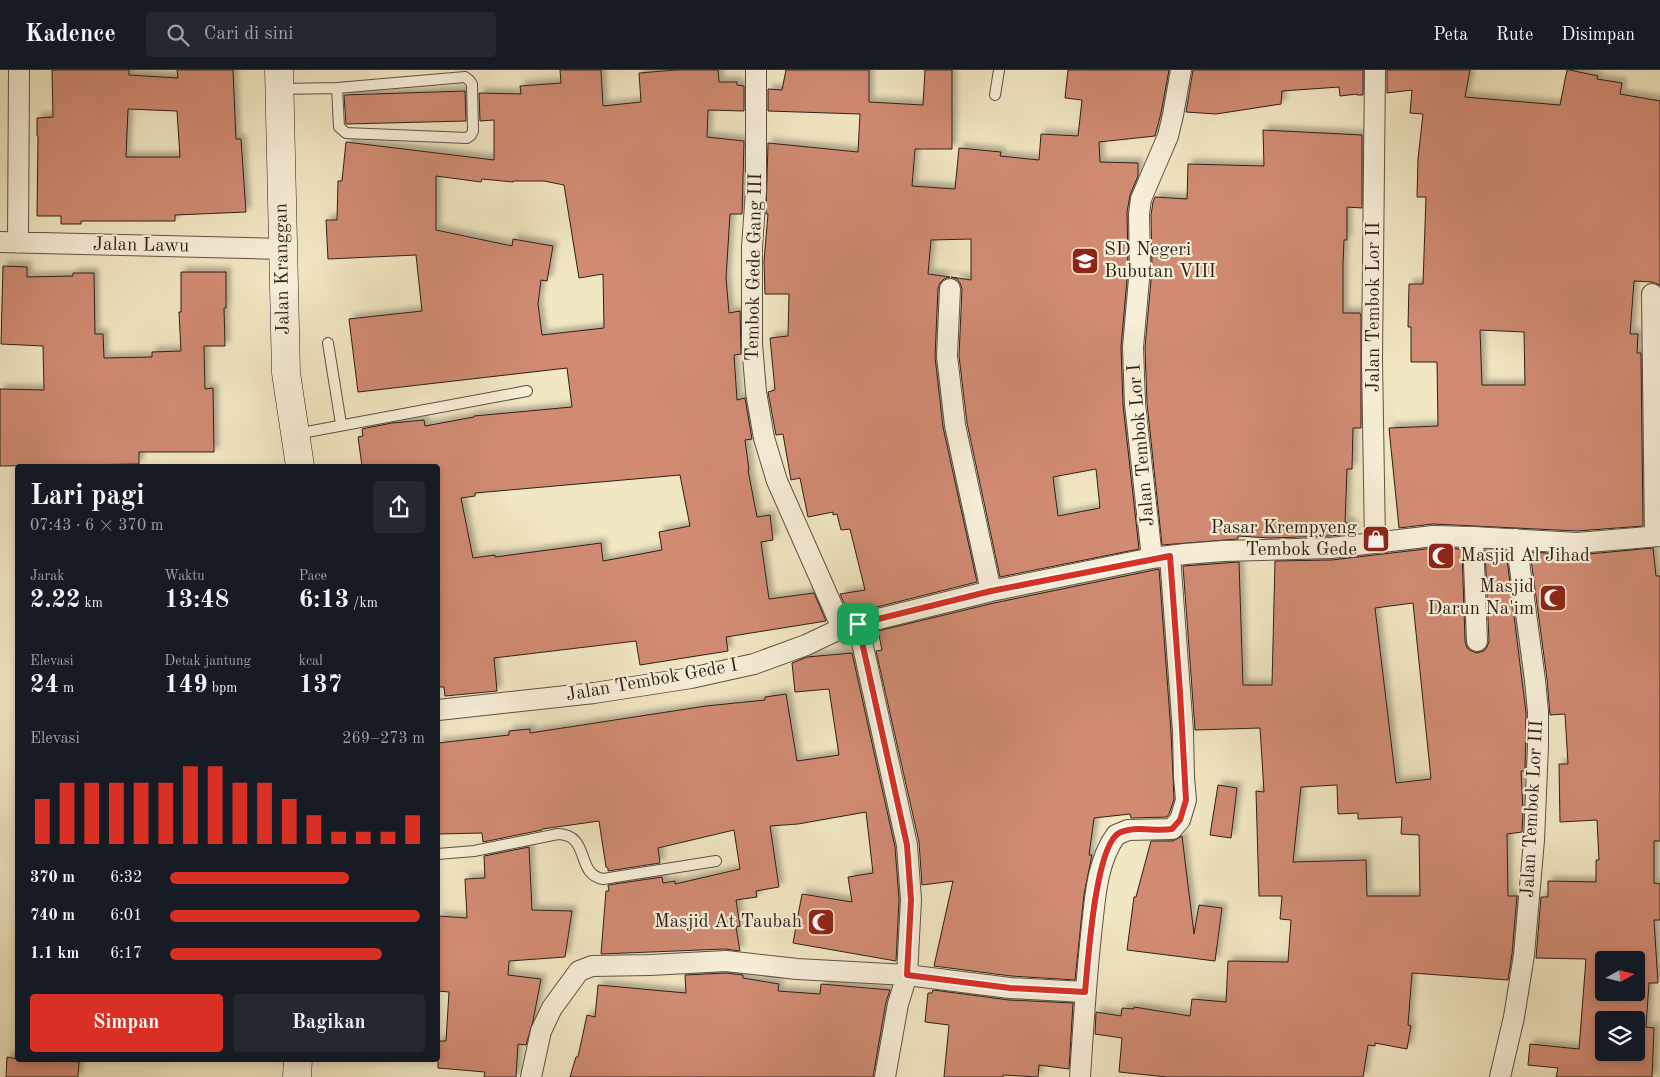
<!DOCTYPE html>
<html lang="id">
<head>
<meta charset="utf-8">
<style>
	body { margin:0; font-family:"Old Standard TT",serif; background:#242831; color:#f1f3f6; height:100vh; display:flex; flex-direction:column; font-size:19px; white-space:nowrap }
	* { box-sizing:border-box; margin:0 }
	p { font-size:16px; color:#9ea1a6 }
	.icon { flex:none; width:28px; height:28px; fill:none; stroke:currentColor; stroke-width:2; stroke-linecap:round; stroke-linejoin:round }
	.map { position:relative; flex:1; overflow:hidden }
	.drawer { position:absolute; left:15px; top:394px; width:425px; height:598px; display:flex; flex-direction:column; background:#171b24; border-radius:5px; box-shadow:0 2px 8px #0003 }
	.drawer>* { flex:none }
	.needle { width:32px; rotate:82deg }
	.controls { position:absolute; left:1595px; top:881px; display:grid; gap:10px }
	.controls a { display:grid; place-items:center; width:50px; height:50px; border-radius:5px; background:#171b24; box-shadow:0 2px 8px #0003; font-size:25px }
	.pin { position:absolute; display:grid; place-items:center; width:42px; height:42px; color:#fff; margin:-21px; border-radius:10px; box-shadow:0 2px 8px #0006 }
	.round { display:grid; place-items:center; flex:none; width:52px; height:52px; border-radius:5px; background:#242831 }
	.summary { display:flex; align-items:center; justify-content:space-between; height:85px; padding:0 15px }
	h1 { font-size:28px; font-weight:700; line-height:38px }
	.figures { display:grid; grid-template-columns:repeat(3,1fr); gap:8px; height:85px; padding:5px 15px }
	.figures div { display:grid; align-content:center }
	.figures b { font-size:25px; font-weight:700 }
	.figures small { font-size:14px; font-weight:400 }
	.figures p { font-size:14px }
	.chart { height:140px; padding:10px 15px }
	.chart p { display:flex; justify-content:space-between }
	.chart svg { width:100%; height:90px; margin-top:5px; stroke:#d93025; stroke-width:6 }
	.primary-button { display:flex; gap:10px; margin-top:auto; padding:10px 15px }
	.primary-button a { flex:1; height:58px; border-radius:5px; background:#d93025; color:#fff; font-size:20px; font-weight:700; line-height:58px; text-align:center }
	.primary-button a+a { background:#242831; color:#f1f3f6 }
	ul { padding:0 15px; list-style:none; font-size:16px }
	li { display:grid; grid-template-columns:80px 60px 1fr; align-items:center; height:38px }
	li i { height:12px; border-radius:6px; background:#d93025 }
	header { display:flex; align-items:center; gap:30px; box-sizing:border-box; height:70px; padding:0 25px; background:#171b24; border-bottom:1px solid #363941 }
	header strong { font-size:24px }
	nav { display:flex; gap:28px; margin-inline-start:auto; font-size:18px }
	.search { width:350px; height:45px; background:#242831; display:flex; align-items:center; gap:12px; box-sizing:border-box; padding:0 18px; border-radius:5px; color:#9ea1a6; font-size:19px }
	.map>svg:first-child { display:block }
</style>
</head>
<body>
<header>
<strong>Kadence</strong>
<div class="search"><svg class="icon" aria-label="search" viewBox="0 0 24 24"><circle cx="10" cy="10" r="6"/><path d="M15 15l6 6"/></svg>Cari di sini</div>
<nav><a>Peta</a><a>Rute</a><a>Disimpan</a></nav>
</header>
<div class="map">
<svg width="1660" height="1007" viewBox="0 0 1660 1007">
	<defs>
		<filter id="shadow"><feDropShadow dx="4.5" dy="-4.5" stdDeviation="2.5" flood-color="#0004"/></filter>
	</defs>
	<rect width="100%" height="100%" fill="#f2e7c3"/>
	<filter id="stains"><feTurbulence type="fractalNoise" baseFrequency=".004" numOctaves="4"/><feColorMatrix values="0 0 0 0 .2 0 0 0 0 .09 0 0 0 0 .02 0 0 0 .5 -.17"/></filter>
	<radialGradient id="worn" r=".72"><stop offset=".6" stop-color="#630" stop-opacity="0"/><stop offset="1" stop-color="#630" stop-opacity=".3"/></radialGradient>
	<!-- building -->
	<path fill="#d18b73" stroke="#2d1f1a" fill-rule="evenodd" filter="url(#shadow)" d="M52 0H129V5L178 8 177 0H233L236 69H241L246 142 175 145V151H81V154H61V146H37L38 66H37V48L53 47ZM128 39 177 41 180 87H126Z
		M560 0H601L603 36 641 32 639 3 676 0H718L719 12H737V15L744 16V41L708 40 707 67 744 71 742 144H730L726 208 729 243 740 241 741 284 734 285 737 330 745 328 752 369 745 370 749 400H748L757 447 770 445 773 470 761 472 769 529 814 523 826 551 726 567 728 581 640 595 636 571 494 588 497 621 445 626 444 617H438V396H362L358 367 363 366 362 359 392 353 424 350 425 356 474 347V346L572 337 567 298 358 322 349 249 422 241 416 185 328 189 326 150H337L338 111H342L346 72 494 90V50L480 51 479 23 521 24 520 16 561 13ZM436 106 481 112 482 109 513 112V111H544L564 115 579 208 603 204 604 258 542 265 538 234 541 210 547 211 553 176 513 169 512 176 436 160ZM680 405 690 456 659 462 662 480 603 491 601 473 495 487V485L473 488 461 428 475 426V423Z
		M786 0H869V32L923 35 925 0H952V79H915L912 116 955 119 959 78 1001 82 1000 86 1039 90 1041 64 1078 66 1082 30 1065 28 1068 0H1169L1161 43 1155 66 1099 72 1100 92 1138 93V106L1130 125 1127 142 1128 198 1121 277 1123 335 1139 479 1000 507 967 353 959 286 962 219 960 213 957 209 951 207 971 210V169L931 170 928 204 950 207 944 209 940 213 938 218 935 287 943 357 977 512 849 544 840 524 865 520 850 459 841 460 837 444 833 445V442L808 447 800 408 791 410 783 364 776 365 768 322 775 320 770 268 788 266 789 224H765L764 191 768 144H766L768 73 858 82 860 44 768 41V19L782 20ZM1096 399 1100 438 1058 446 1053 407Z
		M1193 0H1363V25H1357V24L1340 26 1339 17 1282 21 1281 34 1216 44 1186 42Z
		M1387 0H1470L1465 27 1560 35 1567 0H1570L1598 6 1597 9 1622 13 1620 24 1660 31V215L1652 212 1634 211 1630 264H1638L1637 283H1641L1643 456 1577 461 1433 454 1399 458 1389 358 1438 356 1437 292H1411V257H1408L1409 214H1423L1426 127H1417L1418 89 1423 44 1410 43 1412 20 1387 23ZM1480 260 1524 262 1525 315H1482Z
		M465 21 466 51 346 54 344 25Z
		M1263 60 1362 65V138L1347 137V170H1344L1343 195V243H1360L1361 247V358H1353L1352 399H1347L1345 453H1352V464L1330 466 1270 468 1238 466V469L1162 475 1147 333 1145 277 1152 199 1151 145 1153 132 1155 127 1187 129 1188 94 1264 96Z
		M3 196 27 197V207L73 206V203H94L95 264H103L104 288 152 287V282L181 281 179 242H181V202H226V238H224L225 276H204L205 319 213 318 214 382H139V394L0 396V319L44 320 43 276 1 274Z
		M1434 478 1462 479 1465 571 1467 578 1471 581 1477 583 1484 581 1487 577 1489 571 1485 480 1506 481 1526 643 1525 701H1521L1523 741 1522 762 1507 764 1508 826H1517L1512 884 1508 910 1412 903 1408 955 1411 956 1407 979 1375 973V976L1368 975 1363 1007H1167L1119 1002 1122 968 1095 964 1096 942 1121 946 1122 938 1134 939V937L1190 946 1192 929 1226 932 1228 891 1288 892 1291 850 1280 849 1282 826H1259L1256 721 1264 722 1260 658 1195 660 1183 496 1239 492 1243 615H1272L1275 491 1332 490ZM1413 533 1431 709 1396 713 1375 538ZM1337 715 1338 744 1358 743V749L1402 747 1401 764 1419 765 1420 826H1367L1366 790 1293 792 1301 717Z
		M1653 478 1656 506H1660V771H1654V813L1660 814V850H1654L1658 913H1649L1646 957 1654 958 1652 1007H1556L1558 998 1528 995 1530 974 1579 979 1586 889 1536 888 1541 827H1548V811L1596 812V790H1599L1597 750 1560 752 1559 694H1568L1565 644 1550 645 1547 609 1530 482 1578 485ZM1604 890H1636V922H1604ZM1604 950H1636V982H1604Z
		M1159 499 1171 662 1174 729 1169 744 1167 747 1131 748 1130 744 1094 748 1089 785H1092L1084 824 1075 910 1011 906 934 896 953 811 922 815 919 772 876 581 882 580 878 561 994 533Z
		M852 583 895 777 899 830 896 891 793 873 802 824 852 832 848 807 873 803 866 742 798 754 770 756 779 817 756 821 757 827 736 830 740 856 736 857 740 881 725 879 601 884 606 821H609L608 815 662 807 663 813 675 811V814L740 799 734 760 658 778 660 793 608 801V798L606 797 599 751 542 759V760L483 772 482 763 438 764V673L509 665V661L530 659V663L706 636 765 630V627L786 624 797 691 839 685 829 619 795 622 792 593 807 587Z
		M1218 715 1237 718 1231 768 1210 765Z
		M1182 766 1194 864 1199 835 1222 838 1215 891 1127 880 1134 827H1136L1151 771H1173Z
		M529 777 532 840 572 841 565 887 509 891 508 905 541 909 533 951 526 975 518 974 516 1007H484L485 1002 438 998V971H446L449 922 438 921V846L467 848 465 809 485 808 484 786Z
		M726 903 743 905V908L779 914 778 921 820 924 821 914 890 920 886 932 873 1007H570L576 987H578L587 945 595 947 598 915 686 923 685 905Z
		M933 920 1009 930 1073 933 1069 999 1039 995 1038 1007 1003 1005V1007H944L949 955 925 952 928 923H932Z
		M7 987 18 989 79 992 78 1007H6Z"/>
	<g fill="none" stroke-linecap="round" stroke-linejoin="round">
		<!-- service casing -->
		<g stroke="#5e5144" stroke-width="12">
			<path id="service" d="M280 19 337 18 465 7 469 10 472 14 473 61 471 65 467 68 346 63 339 57 337 18
				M995 25 999 0
				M328 273 341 354
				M296 364 527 321
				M438 784 474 781 558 764C591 765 575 804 603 809L716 791"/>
		</g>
		<!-- minor casing -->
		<g stroke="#5e5144" stroke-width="22">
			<path id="minor" d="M756 0V121L752 177V274L756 322 764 368 777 411 842 558
				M1375 0 1372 289 1375 473
				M0 172 282 179
				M18 173 19 0
				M950 219 947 286 955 355 991 521
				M1652 224 1655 466
				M1473 467 1477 571
				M1152 488 1135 334 1133 277 1140 198 1139 144 1141 129 1168 66 1173 45 1181 0
				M858 554 907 775 911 830 907 905 898 934 885 1007
				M438 640 594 623 691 608 754 594 806 575 842 558 991 521 1152 488 1185 484 1223 481 1331 478 1433 466 1473 467 1577 473 1660 466
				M531 1007 541 961 552 938 579 901 592 896 650 895 726 891 797 899 907 905 1010 918 1085 922
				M1080 1007C1083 959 1086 912 1091 865 1095 831 1096 793 1116 765L1128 760 1172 759 1180 750 1186 730 1184 707 1183 661 1170 486
				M1500 1007 1514 947 1524 885 1534 770 1538 676V642L1535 610 1516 469"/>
		</g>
		<!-- secondary casing -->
		<g stroke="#2d1f1a" stroke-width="29">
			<path id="secondary" d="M279 0 286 303 300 396
				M297 1007 298 989"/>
		</g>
		<!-- service -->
		<use href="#service" stroke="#f7efd8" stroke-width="10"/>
		<!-- minor -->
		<use href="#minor" stroke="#f7efd8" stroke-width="20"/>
		<!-- secondary -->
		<use href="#secondary" stroke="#f7efd8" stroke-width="28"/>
	</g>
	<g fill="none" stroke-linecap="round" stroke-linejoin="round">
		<!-- route casing -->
		<g stroke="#fff" stroke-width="10">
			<path id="route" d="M1170 486 1180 622 1186 730 1180 750 1172 759C1156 762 1134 755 1119 763 1095 776 1088 893 1085 922L1010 918 907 905 911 830 907 775 858 554 991 521Z"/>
		</g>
		<!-- route -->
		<use href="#route" stroke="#d93025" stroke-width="6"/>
	</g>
	<!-- icons -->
	<defs>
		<g id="school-square" transform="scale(1.4375)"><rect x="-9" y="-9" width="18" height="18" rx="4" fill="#8f2418" stroke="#f7efd8"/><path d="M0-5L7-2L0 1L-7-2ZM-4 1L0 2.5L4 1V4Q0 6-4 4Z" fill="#fff"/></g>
		<g id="shop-square" transform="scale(1.4375)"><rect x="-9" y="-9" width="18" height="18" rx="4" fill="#8f2418" stroke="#f7efd8"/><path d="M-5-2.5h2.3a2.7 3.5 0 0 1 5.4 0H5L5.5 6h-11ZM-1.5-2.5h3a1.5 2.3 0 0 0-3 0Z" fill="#fff"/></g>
		<g id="mosque-square" transform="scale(1.4375)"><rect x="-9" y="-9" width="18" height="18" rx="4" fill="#8f2418" stroke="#f7efd8"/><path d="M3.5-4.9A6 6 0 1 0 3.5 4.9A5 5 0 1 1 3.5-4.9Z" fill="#fff"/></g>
	</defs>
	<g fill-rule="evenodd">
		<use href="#school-square" x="1085" y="191"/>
		<use href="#shop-square" x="1376" y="469"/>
		<use href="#mosque-square" x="1441" y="486"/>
		<use href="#mosque-square" x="1553" y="528"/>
		<use href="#mosque-square" x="821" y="852"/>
	</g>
	<g text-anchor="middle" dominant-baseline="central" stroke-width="4.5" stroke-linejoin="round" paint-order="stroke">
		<!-- street labels -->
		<g font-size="19" fill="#2d1f1a" stroke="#f7efd8">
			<text transform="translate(141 176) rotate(1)">Jalan Lawu</text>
			<text transform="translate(755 197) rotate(-89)">Tembok Gede Gang III</text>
			<text transform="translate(283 199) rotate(-91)">Jalan Kranggan</text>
			<text transform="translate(1374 237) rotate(-90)">Jalan Tembok Lor II</text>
			<text transform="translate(1142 375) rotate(-95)">Jalan Tembok Lor I</text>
			<text transform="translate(652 611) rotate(-10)">Jalan Tembok Gede I</text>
			<text transform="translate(1533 739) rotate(-87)">Jalan Tembok Lor III</text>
		</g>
		<!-- poi labels -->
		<g font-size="19" fill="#2d1f1a" stroke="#f7efd8" text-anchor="end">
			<text x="1104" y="180" text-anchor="start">SD Negeri<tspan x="1104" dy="22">Bubutan VIII</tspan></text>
			<text x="1357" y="458">Pasar Krempyeng<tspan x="1357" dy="22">Tembok Gede</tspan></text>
			<text x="1460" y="486" text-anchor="start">Masjid Al Jihad</text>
			<text x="1534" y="517">Masjid<tspan x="1534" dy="22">Darun Na'im</tspan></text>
			<text x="802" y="852">Masjid At Taubah</text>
		</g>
	</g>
	<rect width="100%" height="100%" filter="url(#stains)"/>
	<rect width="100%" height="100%" fill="url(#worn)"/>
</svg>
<div class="controls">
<a><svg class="needle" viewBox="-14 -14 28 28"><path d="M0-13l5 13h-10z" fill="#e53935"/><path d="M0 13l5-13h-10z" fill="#9ea1a6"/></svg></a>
<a><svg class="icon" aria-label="layers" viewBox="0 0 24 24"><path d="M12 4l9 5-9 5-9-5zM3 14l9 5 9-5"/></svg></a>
</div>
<div class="pin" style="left:858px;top:554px;background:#1e9e55"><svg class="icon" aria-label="arrive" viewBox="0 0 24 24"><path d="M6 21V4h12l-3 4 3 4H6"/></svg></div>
<section class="drawer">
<div class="summary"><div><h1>Lari pagi</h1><p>07:43 · 6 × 370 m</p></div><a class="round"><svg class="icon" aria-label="share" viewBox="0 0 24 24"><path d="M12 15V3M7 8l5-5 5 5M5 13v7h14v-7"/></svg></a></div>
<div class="figures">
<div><p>Jarak</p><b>2.22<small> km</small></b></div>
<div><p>Waktu</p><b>13:48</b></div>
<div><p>Pace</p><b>6:13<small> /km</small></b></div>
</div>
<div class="figures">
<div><p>Elevasi</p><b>24<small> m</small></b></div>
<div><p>Detak jantung</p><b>149<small> bpm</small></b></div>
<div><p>kcal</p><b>137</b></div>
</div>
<div class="chart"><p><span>Elevasi</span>269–273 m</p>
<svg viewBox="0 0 160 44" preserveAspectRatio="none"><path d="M5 44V22M15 44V14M25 44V14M35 44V14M45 44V14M55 44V14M65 44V6M75 44V6M85 44V14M95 44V14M105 44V22M115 44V30M125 44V38M135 44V38M145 44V38M155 44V30"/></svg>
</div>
<ul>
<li><b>370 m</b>6:32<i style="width:70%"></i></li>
<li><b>740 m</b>6:01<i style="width:98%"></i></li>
<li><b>1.1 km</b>6:17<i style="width:83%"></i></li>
</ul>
<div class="primary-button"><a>Simpan</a><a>Bagikan</a></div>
</section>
</div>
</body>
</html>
